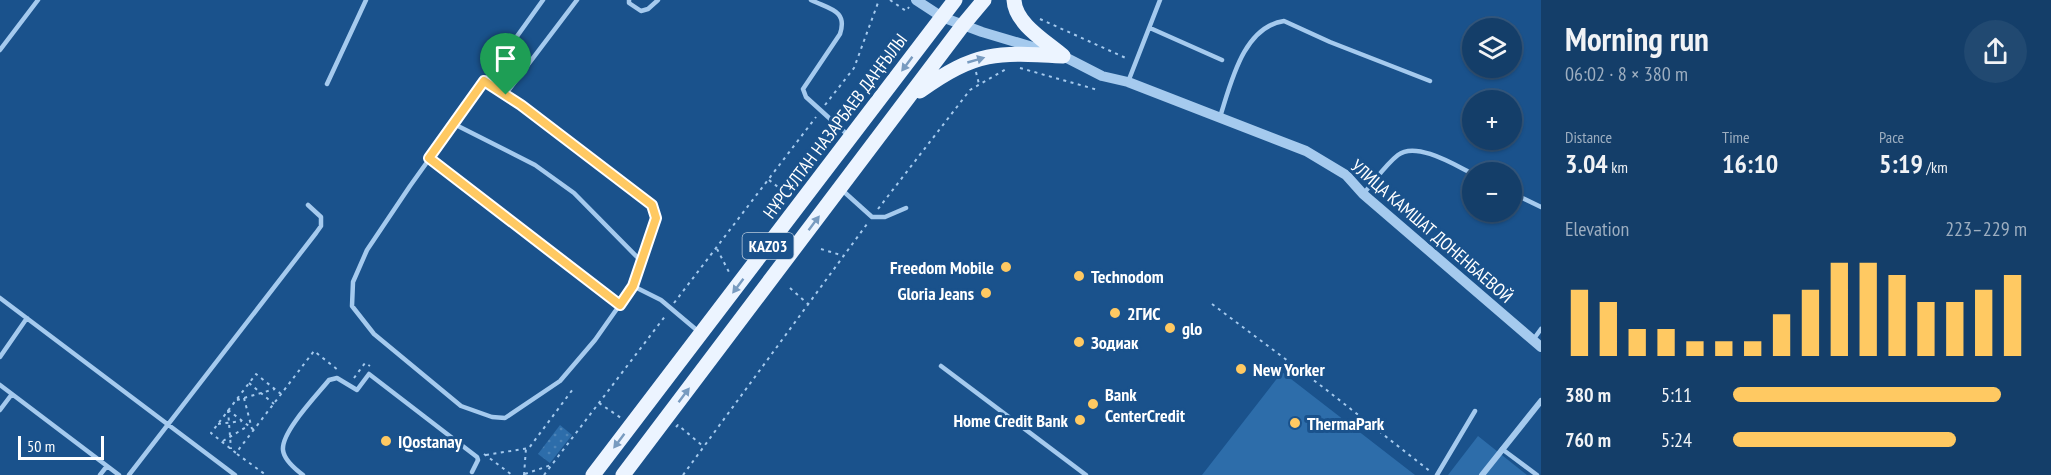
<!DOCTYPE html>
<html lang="en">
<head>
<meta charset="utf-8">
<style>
	body { margin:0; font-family:"PT Sans Narrow",sans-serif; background:#214971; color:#f1f3f6; height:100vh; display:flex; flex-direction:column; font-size:22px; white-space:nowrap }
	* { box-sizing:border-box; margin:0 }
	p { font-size:20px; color:#9daec0 }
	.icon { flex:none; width:33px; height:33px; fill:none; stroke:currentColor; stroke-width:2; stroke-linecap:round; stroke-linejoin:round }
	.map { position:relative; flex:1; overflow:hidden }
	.panel { display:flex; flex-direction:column; background:#143e69; width:510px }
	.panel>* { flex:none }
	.controls { position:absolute; left:1462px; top:18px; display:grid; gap:12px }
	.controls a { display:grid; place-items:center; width:60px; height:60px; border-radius:50%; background:#143e69; box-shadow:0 2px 4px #0004,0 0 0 2px #33577d; font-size:30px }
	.scale { position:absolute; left:18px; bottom:15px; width:86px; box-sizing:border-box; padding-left:6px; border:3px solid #fff; border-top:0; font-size:16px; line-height:21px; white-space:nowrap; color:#fff; -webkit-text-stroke:4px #1a528c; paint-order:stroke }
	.pin { position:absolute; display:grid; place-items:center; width:51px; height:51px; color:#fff; margin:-62px -26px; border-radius:50% 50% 50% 0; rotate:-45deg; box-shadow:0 0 6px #0007 }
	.pin .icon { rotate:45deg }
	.round { display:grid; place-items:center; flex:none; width:63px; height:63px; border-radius:32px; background:#214971 }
	.head { display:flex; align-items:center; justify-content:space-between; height:102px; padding:0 24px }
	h1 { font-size:33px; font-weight:700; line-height:45px }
	.figures { display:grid; grid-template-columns:repeat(3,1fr); gap:9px; height:102px; padding:6px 24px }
	.figures div { display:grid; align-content:center }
	.figures b { font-size:26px; font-weight:700 }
	.figures small { font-size:16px; font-weight:400 }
	.figures p { font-size:16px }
	.chart { height:168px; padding:12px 24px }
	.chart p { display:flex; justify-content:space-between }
	.chart svg { width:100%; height:108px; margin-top:6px; stroke:#ffc962; stroke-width:6 }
	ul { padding:0 24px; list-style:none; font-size:20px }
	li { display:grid; grid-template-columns:96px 72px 1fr; align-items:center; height:45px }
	li i { height:15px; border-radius:8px; background:#ffc962 }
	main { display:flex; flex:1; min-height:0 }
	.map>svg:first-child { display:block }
</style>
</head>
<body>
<main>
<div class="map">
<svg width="1541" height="475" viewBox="0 0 1541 475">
	<defs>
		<pattern id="park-dots" width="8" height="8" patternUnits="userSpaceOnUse" patternTransform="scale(1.5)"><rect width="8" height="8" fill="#2d6daa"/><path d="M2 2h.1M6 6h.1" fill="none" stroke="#4c83b7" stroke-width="1.8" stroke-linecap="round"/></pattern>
	</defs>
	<rect width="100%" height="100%" fill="#1a528c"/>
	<!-- park -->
	<path fill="url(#park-dots)" d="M560 425 572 435 550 463 538 454Z"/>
	<!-- pitch -->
	<path fill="#2d6daa" d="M1282 372 1415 475H1202Z
		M1478 436 1527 475H1448Z"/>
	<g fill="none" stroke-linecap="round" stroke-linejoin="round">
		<!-- path -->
		<path stroke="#a5caee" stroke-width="2" stroke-dasharray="3 4.5" stroke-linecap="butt" d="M890 0 906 11 909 7
			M1040 19 1128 59
			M1020 68 1098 90
			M976 72 979 84
			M825 105 854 68 879 0
			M769 180 791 197
			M878 209 970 90 1008 68
			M717 249 730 274
			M821 249 844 256
			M790 288 808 304
			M674 303 816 117
			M1212 304 1324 388 1431 472
			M354 378 365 363 370 366
			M249 383 274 404
			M281 394 256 374 211 433 236 453 314 351 338 370
			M244 398 252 429
			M237 400 275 389
			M599 403 621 418
			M228 410 231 449
			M228 410 254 430
			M218 424 242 421
			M676 427 678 425 704 447
			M223 441 248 426
			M237 454 266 475
			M484 454 512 475
			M486 455 529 448 573 389
			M525 474 551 465
			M524 475 526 448
			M544 475 666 315
			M683 475 867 224"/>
		<!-- service -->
		<path stroke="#a5caee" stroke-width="4.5" d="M629 0V3L641 11 648 9 658 0
			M811 0C829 9 848 10 840 34L803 89 806 97 849 136
			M1150 28 1222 60
			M0 50 38 0
			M484 81 521 105 652 205 656 218 633 286 595 340 560 381 505 418 492 417 461 406 374 334 352 306 353 282 367 250 410 186 543 0
			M1128 82 1160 0
			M327 84 366 0
			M505 95 577 0
			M1220 117C1231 83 1243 27 1284 21L1330 42 1430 81
			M454 124 535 165 574 193 641 261
			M429 158 620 305
			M842 190 872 217H885L906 208
			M1512 193 1541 207
			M1363 194C1374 182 1385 165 1398 155 1416 141 1455 165 1473 174
			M633 286 661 300 699 332
			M0 298 235 475
			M1533 340 1541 329
			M0 357 27 318
			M941 366 1086 475
			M0 385 119 475
			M0 410 12 394
			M1502 449 1537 475
			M100 475 107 466
			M129 475 316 233 321 226V217L308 205
			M303 475C295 469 284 460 283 450 281 432 317 395 329 380L337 378 357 390 369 374 477 457 478 460 472 472
			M1437 475 1475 411"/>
		<!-- minor -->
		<path stroke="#a5caee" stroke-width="6" d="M1482 475 1541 401"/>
		<!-- tertiary -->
		<path stroke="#a5caee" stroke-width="10" d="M916 0 942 17 982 32 1063 56 1102 76 1128 82 1306 151 1346 175 1363 194 1541 347"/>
		<!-- primary -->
		<path stroke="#ecf4ff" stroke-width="15" d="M1014 0C1015 24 1047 42 1063 56
			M920 91C976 51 997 52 1063 56
			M593 475 955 0
			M623 475 963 25 984 0"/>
	</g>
	<!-- one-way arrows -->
	<defs><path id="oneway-solid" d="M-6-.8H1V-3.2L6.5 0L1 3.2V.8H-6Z" transform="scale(1.5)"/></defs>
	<g fill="#789bc0">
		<use href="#oneway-solid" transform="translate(976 60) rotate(-16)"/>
		<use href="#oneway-solid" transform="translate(907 64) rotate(127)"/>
		<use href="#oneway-solid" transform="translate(814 223) rotate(-53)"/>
		<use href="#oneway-solid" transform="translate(738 286) rotate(127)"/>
		<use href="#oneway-solid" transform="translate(684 395) rotate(-53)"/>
		<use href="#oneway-solid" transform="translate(619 441) rotate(127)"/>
	</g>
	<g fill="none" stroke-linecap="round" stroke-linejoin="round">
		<!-- route casing -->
		<g stroke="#fff" stroke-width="12">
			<path id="route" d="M484 81 521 105 652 205 656 218 633 286 620 305 429 158Z"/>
		</g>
		<!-- route -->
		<use href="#route" stroke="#ffc962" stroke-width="8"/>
	</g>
	<!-- markers -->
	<g fill="#ffc962" stroke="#1a528c" stroke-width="2">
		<circle cx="1006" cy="267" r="6"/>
		<circle cx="1079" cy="276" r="6"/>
		<circle cx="986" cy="293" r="6"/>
		<circle cx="1115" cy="313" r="6"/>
		<circle cx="1170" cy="328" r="6"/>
		<circle cx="1079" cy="342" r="6"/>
		<circle cx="1241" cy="369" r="6"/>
		<circle cx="1093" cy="404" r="6"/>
		<circle cx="1080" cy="420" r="6"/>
		<circle cx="1295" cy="423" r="6"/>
		<circle cx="386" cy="441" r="6"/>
	</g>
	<g text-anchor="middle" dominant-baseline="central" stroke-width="6" stroke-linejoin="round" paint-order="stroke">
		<!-- shield labels -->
		<rect fill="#1a528c" stroke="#bacbdc" stroke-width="1.5" x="742.5" y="233" width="51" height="26" rx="4.5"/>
		<g font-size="16" font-weight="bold" fill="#fff">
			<text x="768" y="246">KАZ03</text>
		</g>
		<!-- street labels -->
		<g font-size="18" fill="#fff" stroke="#1a528c">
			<text transform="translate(835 126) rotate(-53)">НҰРСҰЛТАН НАЗАРБАЕВ ДАҢҒЫЛЫ</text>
			<text transform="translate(1432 231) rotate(41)">УЛИЦА КАМШАТ ДОНЕНБАЕВОЙ</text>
		</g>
		<!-- poi labels -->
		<g font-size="18" font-weight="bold" fill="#fff" stroke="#1a528c" text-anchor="start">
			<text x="994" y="267" text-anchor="end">Freedom Mobile</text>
			<text x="1091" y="276">Technodom</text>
			<text x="974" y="293" text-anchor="end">Gloria Jeans</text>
			<text x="1127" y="313">2ГИС</text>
			<text x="1182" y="328">glo</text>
			<text x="1091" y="342">Зодиак</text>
			<text x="1253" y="369">New Yorker</text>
			<text x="1105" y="394">Bank<tspan x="1105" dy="21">CenterCredit</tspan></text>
			<text x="1068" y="420" text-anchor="end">Home Credit Bank</text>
			<text x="1307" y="423">ThermaPark</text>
			<text x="398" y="441">IQostanay</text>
		</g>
	</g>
</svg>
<div class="controls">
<a><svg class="icon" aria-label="layers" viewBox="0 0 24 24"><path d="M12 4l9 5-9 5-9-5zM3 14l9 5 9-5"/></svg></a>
<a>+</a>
<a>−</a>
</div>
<div class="scale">50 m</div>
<div class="pin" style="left:506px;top:95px;background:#1e9e55"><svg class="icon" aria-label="arrive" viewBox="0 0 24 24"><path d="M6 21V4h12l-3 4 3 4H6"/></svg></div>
</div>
<section class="panel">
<div class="head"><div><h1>Morning run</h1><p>06:02 · 8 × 380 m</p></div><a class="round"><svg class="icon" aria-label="share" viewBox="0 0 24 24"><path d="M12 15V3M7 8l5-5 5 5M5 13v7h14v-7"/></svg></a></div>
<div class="figures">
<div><p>Distance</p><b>3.04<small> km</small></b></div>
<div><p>Time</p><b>16:10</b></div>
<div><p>Pace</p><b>5:19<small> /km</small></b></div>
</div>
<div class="chart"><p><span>Elevation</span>223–229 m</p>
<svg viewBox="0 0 160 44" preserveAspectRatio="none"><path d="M5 44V17M15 44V22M25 44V33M35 44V33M45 44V38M55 44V38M65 44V38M75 44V27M85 44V17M95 44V6M105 44V6M115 44V11M125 44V22M135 44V22M145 44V17M155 44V11"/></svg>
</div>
<ul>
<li><b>380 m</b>5:11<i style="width:91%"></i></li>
<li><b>760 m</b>5:24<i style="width:76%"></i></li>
</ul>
</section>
</main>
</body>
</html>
